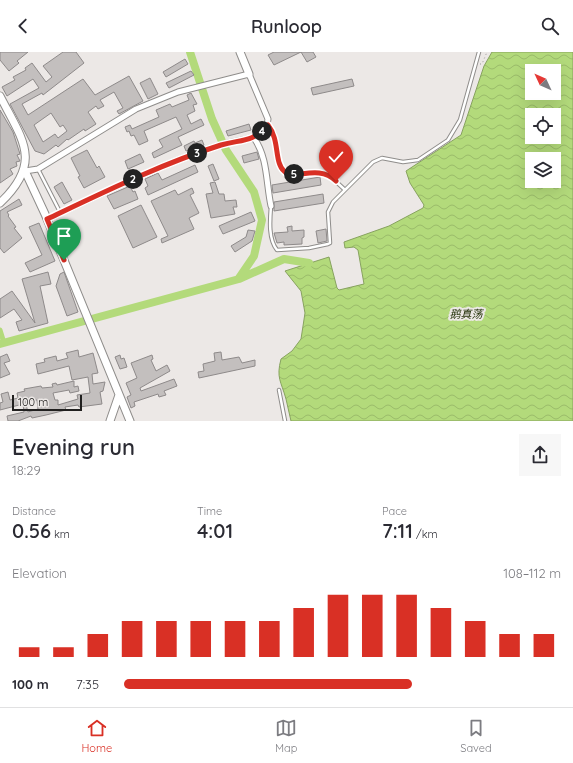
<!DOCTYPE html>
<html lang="en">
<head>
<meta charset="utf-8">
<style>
	body { margin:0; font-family:Quicksand,"Noto Sans SC",sans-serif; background:#f7f7f7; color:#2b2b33; height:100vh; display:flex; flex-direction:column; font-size:15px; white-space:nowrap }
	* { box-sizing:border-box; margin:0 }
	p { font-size:13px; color:#7c7c81 }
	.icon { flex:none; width:22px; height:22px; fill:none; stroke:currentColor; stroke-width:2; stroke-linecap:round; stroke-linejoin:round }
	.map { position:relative; height:369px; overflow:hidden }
	.drawer { display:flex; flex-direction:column; background:#fff; flex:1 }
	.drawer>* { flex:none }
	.needle { width:26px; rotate:314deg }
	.fabs { position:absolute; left:525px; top:12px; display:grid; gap:8px }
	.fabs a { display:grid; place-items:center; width:36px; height:36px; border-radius:0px; background:#fff; box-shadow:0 4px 16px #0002; font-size:20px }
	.scale { position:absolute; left:12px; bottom:10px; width:70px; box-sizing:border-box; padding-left:4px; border:2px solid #21201f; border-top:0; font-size:11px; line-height:14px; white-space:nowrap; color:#21201f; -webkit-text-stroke:3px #ece8e6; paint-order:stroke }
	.pin { position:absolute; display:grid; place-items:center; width:34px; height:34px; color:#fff; margin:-41px -17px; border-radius:50% 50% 50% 0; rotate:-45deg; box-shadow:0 0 4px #0007 }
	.pin .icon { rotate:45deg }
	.km { position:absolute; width:20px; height:20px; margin:-10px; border-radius:50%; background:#222; color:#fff; font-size:11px; line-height:20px; text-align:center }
	.round { display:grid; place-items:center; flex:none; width:42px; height:42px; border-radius:0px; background:#f7f7f7 }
	.headline { display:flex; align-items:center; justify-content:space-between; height:68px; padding:0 12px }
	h1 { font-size:22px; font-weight:600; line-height:30px }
	.figures { display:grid; grid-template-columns:repeat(3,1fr); gap:6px; height:68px; padding:4px 12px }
	.figures div { display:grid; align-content:center }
	.figures b { font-size:20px; font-weight:600 }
	.figures small { font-size:11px; font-weight:400 }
	.figures p { font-size:11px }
	.chart { height:112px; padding:8px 12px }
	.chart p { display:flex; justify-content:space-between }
	.chart svg { width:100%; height:72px; margin-top:4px; stroke:#d93025; stroke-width:6 }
	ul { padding:0 12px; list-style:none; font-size:13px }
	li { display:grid; grid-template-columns:64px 48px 1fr; align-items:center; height:30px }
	li i { height:10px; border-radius:5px; background:#d93025 }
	header { display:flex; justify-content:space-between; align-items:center; height:52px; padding:0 12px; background:#fff; font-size:18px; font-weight:600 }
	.tabs { display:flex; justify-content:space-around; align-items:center; height:56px; border-top:1px solid #e1e1e2; background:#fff; font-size:11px; color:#7c7c81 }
	.tabs a { display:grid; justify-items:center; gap:2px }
	.tabs .selected { color:#d93025 }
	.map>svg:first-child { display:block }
</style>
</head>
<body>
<header><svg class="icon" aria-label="back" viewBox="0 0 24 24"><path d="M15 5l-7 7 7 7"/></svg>Runloop<svg class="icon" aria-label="search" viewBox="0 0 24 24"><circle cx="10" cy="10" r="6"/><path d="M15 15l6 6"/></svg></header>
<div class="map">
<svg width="573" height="369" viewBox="0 0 573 369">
	<defs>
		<pattern id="water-waves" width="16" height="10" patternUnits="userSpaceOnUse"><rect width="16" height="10" fill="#b3da7b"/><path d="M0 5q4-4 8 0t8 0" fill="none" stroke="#9abb6a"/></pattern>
	</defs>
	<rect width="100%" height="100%" fill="#ece8e6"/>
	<!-- water -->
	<path fill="url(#water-waves)" stroke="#87a25f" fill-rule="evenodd" d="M492 0H573V369H291C289 362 288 354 286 347 281 329 276 326 281 307L292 299 301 287 305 261 301 239 285 219 329 205 337 236 339 238 364 232 358 198 354 195 345 196 344 190 389 174 423 156 424 153 410 131 406 119 461 83 484 14ZM532 19H554V41H532ZM532 63H554V85H532ZM532 107H554V129H532Z"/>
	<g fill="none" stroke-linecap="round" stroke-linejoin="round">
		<!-- canal -->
		<path stroke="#b3da7b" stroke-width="5" d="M0 278 4 291"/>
		<!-- river -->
		<path stroke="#b3da7b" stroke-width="8" d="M190 0 212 67 226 98 254 140 262 168 254 204 239 226
			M0 292 239 227 284 207 309 211"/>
	</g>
	<!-- building -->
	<path fill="#c3bfbe" stroke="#8e8a8a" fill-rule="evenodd" d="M0 0H28L17 9 19 11 9 19 0 8Z
		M63 0H76L84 11 43 43 42 41 22 52 28 63 83 27 95 43 129 24 143 49 119 62 117 59 123 56 114 40 100 48 104 54 98 57 96 54 88 60 96 72 85 79 84 77 68 88 67 87 58 95 56 93 44 102 35 99 10 52 39 36 33 27 7 44 2 35 15 28 13 25 26 18 25 16 32 11 46 30 52 25 43 14ZM51 61 60 75 63 73 67 79 58 86 55 82 43 90 34 73Z
		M274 0H301L274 13 268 3Z
		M301 0H313L316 5 307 10Z
		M185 7 188 12 166 25 163 20Z
		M191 19 194 23 169 36 166 31Z
		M150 26 158 42 148 47 140 31Z
		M352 27 354 34 313 43 311 36Z
		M191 41 197 52 193 53 195 59 187 63 191 72 201 67 204 73 178 85 182 93 154 106 152 101 163 95 159 88 182 77 176 65 144 79 148 89 139 93 134 83 131 84 129 79 127 80 125 75 130 73 132 77 159 65 156 58 170 52 172 55 189 48 187 43Z
		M0 58 13 80 20 102 17 103 20 109 16 110 17 114 10 117 13 122 0 131Z
		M249 72 251 78 228 84 226 79Z
		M202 88 204 93 186 99 184 94 194 89 195 91Z
		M87 98 97 116 99 114 105 125 84 136 78 125 80 124 71 106Z
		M257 100 259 107 244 111 242 104Z
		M140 102 144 110 128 117 125 109Z
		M213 112 219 127 214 129 208 114Z
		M195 113 198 120 148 143 145 136 148 134 145 127 158 121 162 128Z
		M320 125 321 133 273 141 272 133Z
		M62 130 72 148 64 152 54 135Z
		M215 130 219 142H224L225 149 236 148 237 155H233L235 162 211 166 206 142 213 141 210 131Z
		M130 134 133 140 135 139 138 147 114 157 107 144Z
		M192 136 194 141 190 143 199 161 189 166 194 177 162 191 161 187 168 184 151 149 175 138 178 143Z
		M323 142 324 151 274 159V150Z
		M19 147 22 153 7 160 9 163 8 164 16 175 14 176 22 186 4 201 0 196V159Z
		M141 153 157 185 133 196 118 164Z
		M251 160 255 169 223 182 219 174Z
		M39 171 55 209 30 220 25 211 42 203 29 175Z
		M292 174V179L304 178V185L302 186V192L284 193V190L277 191 274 181 288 180 287 175Z
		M326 177 327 189 318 191 316 179Z
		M248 178 255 179 252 189 235 200 231 194 246 185Z
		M48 220 51 232 40 234 48 271 19 279 16 270 22 268 14 257 0 266V247L12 239 35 271 22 227Z
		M64 220 78 260 67 264 56 234 60 222Z
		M78 298 79 305 93 301 98 321 92 322 93 332 105 330 103 339 100 340 102 352 79 355 78 353 65 355 66 358 46 363 32 366 31 364 18 369H8L7 364 24 360 23 352 0 358V351L3 350 1 342 8 340 10 348 18 346 17 341 25 339 24 337 41 334 42 336 53 335 52 332 56 331 57 333 74 329V335L78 334 79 339 70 341 69 338 53 341 55 348H58V353L78 347 77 343 90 341 88 325 72 328 69 314 38 322 36 312 45 310 44 307 56 304 57 309 68 306 66 301ZM37 348 38 357 28 360 25 349Z
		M221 300 222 308 239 305 242 311 255 308V314L199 326 198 320 204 319 203 312 215 309 214 301Z
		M7 302 10 309 4 311 10 322 0 326V305Z
		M120 303 121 307 124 306 127 315 120 317 115 305Z
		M152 303 153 307 151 308 156 319 167 313 170 319 140 336 141 339 174 327 177 334 164 339 166 343 159 345 158 342 134 350 135 354 131 356 127 345 131 343 126 331 137 326 131 311Z"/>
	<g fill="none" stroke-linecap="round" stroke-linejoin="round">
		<!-- lane casing -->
		<g stroke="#8f8d8b" stroke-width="4.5">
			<path id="lane" d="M267 73 274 81 280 115 284 120 289 123 320 120 330 124 344 137
				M38 117 60 160
				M271 154C270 167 268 187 277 198L309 196 328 192 330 191 328 160 333 150 373 110 382 106 403 110 418 108 448 88 460 68 479 0
				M279 338 285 369"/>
		</g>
		<!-- street casing -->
		<g stroke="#8f8d8b" stroke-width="7">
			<path id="street" d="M254 86C268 106 266 131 271 154
				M25 119 38 117 136 57 178 40 249 22 268 67 267 73C252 91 242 86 221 93 161 112 104 140 47 167"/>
		</g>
		<!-- secondary casing -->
		<g stroke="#8f8d8b" stroke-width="9">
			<path id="secondary" d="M240 0 249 22
				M0 44C23 89 43 110 0 151
				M25 119 45 162 130 369
				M110 369 119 343"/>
		</g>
		<!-- path -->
		<path stroke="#999695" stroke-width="1" stroke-dasharray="1 3" stroke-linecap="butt" d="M480 12H482L487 0"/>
		<!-- lane -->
		<use href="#lane" stroke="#fff" stroke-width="2.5"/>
		<!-- street -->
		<use href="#street" stroke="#fff" stroke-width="5"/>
		<!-- secondary -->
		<use href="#secondary" stroke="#fff" stroke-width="7"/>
	</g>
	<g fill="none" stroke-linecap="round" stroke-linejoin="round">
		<!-- route casing -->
		<g stroke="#fff" stroke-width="8">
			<path id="route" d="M64 208 47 167C104 140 161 112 221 93 242 87 252 91 268 73 280 88 274 110 284 119 293 130 317 111 336 129"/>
		</g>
		<!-- route -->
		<use href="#route" stroke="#d93025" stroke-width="5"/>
	</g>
	<g text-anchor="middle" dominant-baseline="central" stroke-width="4" stroke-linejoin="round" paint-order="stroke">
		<!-- water labels -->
		<g font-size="11" font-style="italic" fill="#233109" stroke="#ece8e6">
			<text x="466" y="262">鹅真荡</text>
		</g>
	</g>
</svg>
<div class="fabs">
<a><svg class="needle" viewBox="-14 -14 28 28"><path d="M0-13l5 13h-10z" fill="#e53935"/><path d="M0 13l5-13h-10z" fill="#7c7c81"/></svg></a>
<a><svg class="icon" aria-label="locate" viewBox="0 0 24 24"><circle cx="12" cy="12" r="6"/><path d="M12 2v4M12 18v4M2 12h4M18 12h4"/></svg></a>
<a><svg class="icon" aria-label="layers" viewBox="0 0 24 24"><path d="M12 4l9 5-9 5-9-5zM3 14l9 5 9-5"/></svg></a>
</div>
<div class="scale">100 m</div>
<div class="pin" style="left:64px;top:208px;background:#1e9e55"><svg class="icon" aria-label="arrive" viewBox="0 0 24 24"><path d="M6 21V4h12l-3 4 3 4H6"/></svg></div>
<div class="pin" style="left:336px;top:129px;background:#d93025"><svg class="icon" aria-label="check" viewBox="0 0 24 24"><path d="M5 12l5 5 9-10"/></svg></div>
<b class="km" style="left:133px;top:127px">2</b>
<b class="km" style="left:197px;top:101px">3</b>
<b class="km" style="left:262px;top:79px">4</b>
<b class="km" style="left:294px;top:122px">5</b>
</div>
<section class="drawer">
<div class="headline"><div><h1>Evening run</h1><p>18:29</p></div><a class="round"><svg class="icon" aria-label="share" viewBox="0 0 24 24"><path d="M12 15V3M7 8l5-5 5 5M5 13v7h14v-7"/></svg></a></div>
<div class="figures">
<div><p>Distance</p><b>0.56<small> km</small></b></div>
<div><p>Time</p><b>4:01</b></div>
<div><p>Pace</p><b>7:11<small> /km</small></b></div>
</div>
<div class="chart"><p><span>Elevation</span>108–112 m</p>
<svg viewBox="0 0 160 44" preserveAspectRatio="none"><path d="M5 44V38M15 44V38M25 44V30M35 44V22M45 44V22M55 44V22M65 44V22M75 44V22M85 44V14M95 44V6M105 44V6M115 44V6M125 44V14M135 44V22M145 44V30M155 44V30"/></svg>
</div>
<ul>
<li><b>100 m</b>7:35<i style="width:66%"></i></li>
</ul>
</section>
<nav class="tabs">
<a class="selected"><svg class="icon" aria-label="home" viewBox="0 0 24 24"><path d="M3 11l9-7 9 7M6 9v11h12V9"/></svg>Home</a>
<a><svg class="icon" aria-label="map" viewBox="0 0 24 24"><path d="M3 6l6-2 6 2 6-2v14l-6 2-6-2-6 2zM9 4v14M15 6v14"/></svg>Map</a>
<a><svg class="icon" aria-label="saved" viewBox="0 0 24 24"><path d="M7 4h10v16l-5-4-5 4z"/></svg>Saved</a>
</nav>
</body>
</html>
